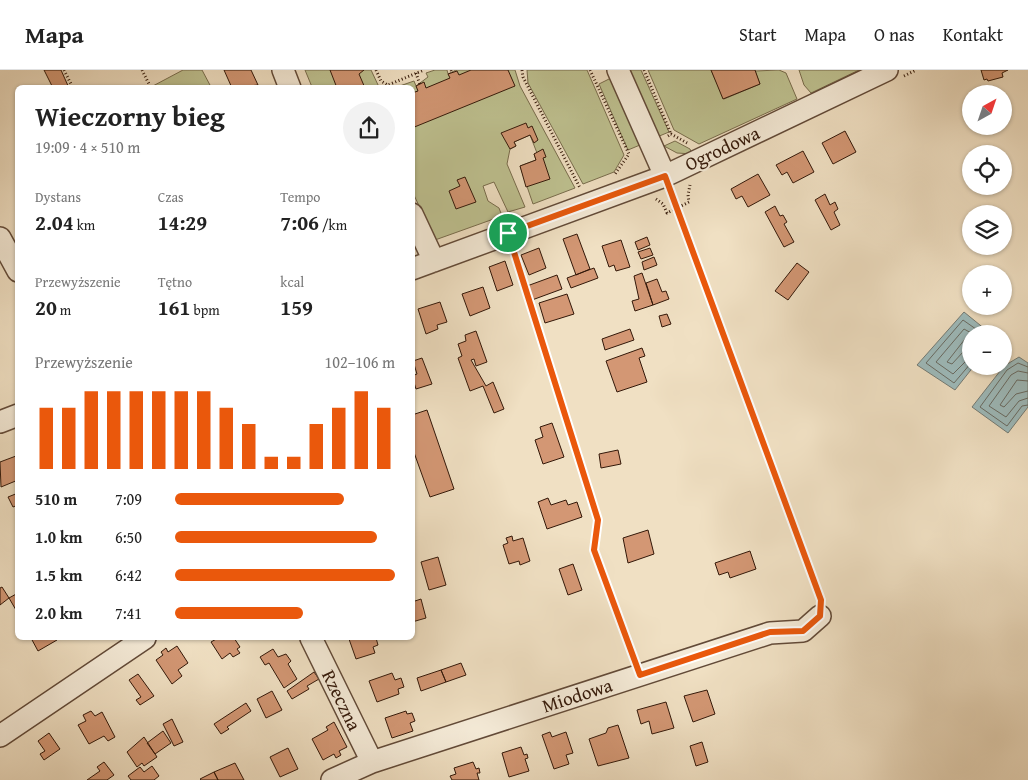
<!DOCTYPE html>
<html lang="pl">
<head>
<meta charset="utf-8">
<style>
	body { margin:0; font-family:"Gentium Book Plus",serif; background:#f2f2f2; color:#222; height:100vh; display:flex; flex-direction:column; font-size:19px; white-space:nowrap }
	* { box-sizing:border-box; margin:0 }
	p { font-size:16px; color:#767676 }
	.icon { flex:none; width:28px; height:28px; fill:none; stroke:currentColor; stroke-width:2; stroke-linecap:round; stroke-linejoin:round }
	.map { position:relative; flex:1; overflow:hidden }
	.details { position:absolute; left:15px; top:15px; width:400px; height:555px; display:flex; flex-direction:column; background:#fff; border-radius:8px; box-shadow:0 1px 4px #0004 }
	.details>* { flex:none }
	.needle { width:32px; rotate:40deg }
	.tools { position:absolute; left:962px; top:15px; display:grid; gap:10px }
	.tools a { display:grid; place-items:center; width:50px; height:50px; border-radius:50%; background:#fff; box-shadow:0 1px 4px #0004; font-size:25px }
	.pin { position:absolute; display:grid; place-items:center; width:42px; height:42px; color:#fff; margin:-21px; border:2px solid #fff; border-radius:50%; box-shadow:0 1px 5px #0007 }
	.round { display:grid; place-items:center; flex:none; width:52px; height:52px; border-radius:26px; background:#f2f2f2 }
	.headline { display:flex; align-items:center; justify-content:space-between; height:85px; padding:0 20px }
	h1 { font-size:28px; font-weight:700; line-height:38px }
	.stats { display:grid; grid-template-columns:repeat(3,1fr); gap:8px; height:85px; padding:5px 20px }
	.stats div { display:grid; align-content:center }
	.stats b { font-size:21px; font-weight:700 }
	.stats small { font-size:14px; font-weight:400 }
	.stats p { font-size:14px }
	.chart { height:140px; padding:10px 20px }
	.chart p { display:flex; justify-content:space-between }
	.chart svg { width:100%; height:90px; margin-top:5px; stroke:#ea580c; stroke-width:6 }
	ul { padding:0 20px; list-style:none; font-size:16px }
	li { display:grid; grid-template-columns:80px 60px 1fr; align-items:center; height:38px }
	li i { height:12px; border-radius:6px; background:#ea580c }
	header { display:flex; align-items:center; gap:30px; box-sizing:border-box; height:70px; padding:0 25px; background:#fff; border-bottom:1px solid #e0e0e0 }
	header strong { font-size:24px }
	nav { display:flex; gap:28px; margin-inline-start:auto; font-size:18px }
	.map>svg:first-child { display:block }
</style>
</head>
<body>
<header>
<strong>Mapa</strong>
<nav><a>Start</a><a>Mapa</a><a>O nas</a><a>Kontakt</a></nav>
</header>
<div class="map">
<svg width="1028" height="710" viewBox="0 0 1028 710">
	<rect width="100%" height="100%" fill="#f0e0c3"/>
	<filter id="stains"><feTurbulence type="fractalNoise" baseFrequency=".004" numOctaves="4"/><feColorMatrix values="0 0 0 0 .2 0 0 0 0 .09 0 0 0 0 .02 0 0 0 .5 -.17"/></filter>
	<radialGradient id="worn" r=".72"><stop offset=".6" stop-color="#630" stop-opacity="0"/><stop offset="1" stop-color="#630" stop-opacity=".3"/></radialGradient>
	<!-- green -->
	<path fill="#bec190" stroke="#786c4c" d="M183 0H202L211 17H151Z
		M305 0H371L379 17H312Z
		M435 0H447L448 4 456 0H515L520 16 575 118 533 134 520 96 536 90 534 84 537 83 530 65 514 72 516 76 510 79 507 94 525 137 508 142 494 112 483 116 488 131 499 138 502 146 435 170 413 123 412 18H394L414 11 416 16 428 7 426 3Z
		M527 0H587L624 85 614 102 583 114 528 13Z
		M630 0H641L669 62 657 67 627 1Z
		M648 0H711L724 29 760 14 755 1 779 0 786 3 797 29 699 74 674 60Z
		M799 0H859L811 23 804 15Z
		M611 8 640 75 628 80 599 14Z
		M675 71 690 79 692 84 677 83 664 76Z"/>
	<!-- water -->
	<path fill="#9dbbbc" stroke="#737a74" d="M964 242 991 264H971V296H974L955 320 917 295Z
		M1019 287 1028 293V337L1008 363 972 337 1004 296Z"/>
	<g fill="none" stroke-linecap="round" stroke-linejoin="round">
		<!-- shore -->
		<path stroke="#686a62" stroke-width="1" d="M971 272 965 269 947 292 952 294 963 282 971 278
			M971 286 953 304 936 292 964 259 973 264
			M971 293 954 313 926 293 963 250 983 264
			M1028 297 1018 293 1007 300 980 337 1007 356 1022 336 1028 335
			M1028 303 1018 301 1011 305 989 336 1006 347 1019 331 1028 328
			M1028 311 1017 310 1000 335 1004 337 1016 324 1028 321"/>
	</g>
	<!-- building -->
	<path fill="#d39774" stroke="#331809" d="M44 0H61L69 18H53Z
		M224 0H251L258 15 232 18Z
		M330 0H364L359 4 365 18H337Z
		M471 0H508L515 16 412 58V23L418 21 416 16 424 12 426 18 450 8 448 4 457 1 459 5Z
		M711 0H755L760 14 723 29Z
		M981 0H1008L1002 3 1003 7 988 11 987 9 984 10Z
		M526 53 528 58 532 56 538 70 534 73 530 65 514 72 516 76 510 79 501 63Z
		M845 61 856 82 833 94 822 73Z
		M543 79 546 87 543 88 550 109 526 117 520 96 536 90 534 84Z
		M803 81 814 102 793 113 787 102 782 105 776 95Z
		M758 104 770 125 748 137 742 126 736 129 731 119Z
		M465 107 476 132 456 139 449 121 460 116 457 110Z
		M825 124 830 135 835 132 838 139 834 142 840 155 831 160 815 130Z
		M775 136 780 146 783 145 787 152 784 154 794 172 784 177 765 142Z
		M577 164 590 199 576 205 563 169Z
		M647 167 650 175 638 180 635 172Z
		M621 170 630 197 616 201 614 195 609 197 602 176Z
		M539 178 546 198 529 205 521 185Z
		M650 178 653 185 641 189 638 182Z
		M654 187 657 195 644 200 642 192Z
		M505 191 513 215 497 221 489 197Z
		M797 193 809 202 788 230 775 221Z
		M594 198 598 208 571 218 567 208Z
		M642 203 653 235 635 241 632 231 639 229 634 206Z
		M557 205 562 219 532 230 527 216Z
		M657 209 662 222 666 221 669 229 653 235 646 213Z
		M483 217 490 238 470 246 462 224Z
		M567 224 574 244 545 253 539 233Z
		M440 232 447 252 437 255 438 259 426 264 418 239Z
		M667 244 671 254 662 257 659 246Z
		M630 259 634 270 605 280 602 269Z
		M476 261 487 292 476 296 474 289 471 290 486 316 493 312 504 339 494 343 483 316 470 321 458 288 462 286 458 274 466 271 465 265Z
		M642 278 645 286 639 288 647 312 617 322 606 291Z
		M422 288 432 314 416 319 412 306 417 304 413 291Z
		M427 340 454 419 430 427 412 377V345Z
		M552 353 564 387 543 394 535 370 543 367 540 357Z
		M618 380 621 394 601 398 599 384Z
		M16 386 18 410 1 417 0 392Z
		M18 423V435L13 437 8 427Z
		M548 428 551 435 566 430 568 435 577 432 582 447 547 459 538 432Z
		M648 460 654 484 628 493 623 468Z
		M512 466 513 471 523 468 530 491 520 495 519 491 509 494 503 475 508 473 506 468Z
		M750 481 756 499 730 508 728 502 719 505 715 493Z
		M438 487 446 515 429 520 421 492Z
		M573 494 582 520 568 525 559 499Z
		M2 517 9 528 0 535V518Z
		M18 523V539L16 540 9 528Z
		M421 529 426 548 412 552V532Z
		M31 568H56L57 570 38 581Z
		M218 568H234L240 577 237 579 240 583 233 587 230 583 222 589 211 572Z
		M355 568H376L378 575 373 577 375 583 356 589 349 569Z
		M177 576 188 593 178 600 182 606 172 614 156 590 163 585 161 582 166 578 168 582Z
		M273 579 278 587 286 584 291 591 288 594 297 609 284 618 269 593 265 595 260 587Z
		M461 593 466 605 446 612 441 600Z
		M441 600 446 612 421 621 417 608Z
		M314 602 319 609 307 616 309 619 292 629 287 621Z
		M392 603 395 610 401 608 404 617 398 619 399 624 377 632 369 611Z
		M138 604 154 626 140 635 136 630 141 627 129 610Z
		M707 620 715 644 693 652 684 626Z
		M272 621 282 640 266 648 257 629Z
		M666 632 674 658 652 664 649 651 641 654 637 640Z
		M246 633 251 641 227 657 229 659 221 664 214 654Z
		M91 641 95 646 102 642 115 667 108 671 104 666 89 674 78 655 86 651 83 645Z
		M406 641 407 644 412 643 415 651 410 653 413 661 392 668 385 648Z
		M172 649 183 672 174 676 163 654Z
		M334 652 347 677 339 681 341 685 336 688 334 684 323 690 312 669 328 660 326 657Z
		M618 655 629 688 598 696 589 669 606 663 608 658Z
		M163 661 171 673 155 684 147 673Z
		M550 662 552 667 566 662 573 683 566 685 569 694 554 699 542 665Z
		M49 663 60 679 44 690 40 684 45 681 38 671Z
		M144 667 157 687 144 696 142 693 137 697 127 682Z
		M702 672 708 692 696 696 690 676Z
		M521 677 524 685 527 684 528 688 525 689 529 701 509 707 502 683Z
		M288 678 298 699 280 707 270 687Z
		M104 692 114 705 107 710H87L100 701 97 697Z
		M473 692 476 699 479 698 480 703H477L479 710H452L450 706 456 704 454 698Z
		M235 693 244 710H218L214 702Z
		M152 696 159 706 154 710H131L128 706 140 697 144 702Z
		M214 702 218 710H201L200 709Z"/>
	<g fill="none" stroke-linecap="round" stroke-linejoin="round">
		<!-- minor casing -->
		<g stroke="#624a38" stroke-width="24">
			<path id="minor" d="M283 0 290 18
				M618 0 665 106
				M412 144 434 191
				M0 168 18 201
				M412 199 665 106 887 0
				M0 352 18 345
				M311 568 372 692
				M0 666 145 568
				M332 710 372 692 770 563 803 561 820 546"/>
		</g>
		<!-- path -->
		<path stroke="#331809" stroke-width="3" stroke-dasharray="1 2.5" stroke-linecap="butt" d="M64 0 73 18
			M142 0 151 18
			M376 0 381 11 388 15 424 0
			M451 0 452 2
			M522 0 523 7 580 118
			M590 0 629 84 615 104
			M644 0 671 64
			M416 3 420 15
			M904 6 916 0
			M668 66 671 64 689 74
			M672 123 820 528
			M656 129 663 134 667 143 689 132 688 125 690 115
			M513 181 598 450 593 480 634 589"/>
		<!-- minor -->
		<use href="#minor" stroke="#f5ebd8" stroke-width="21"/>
	</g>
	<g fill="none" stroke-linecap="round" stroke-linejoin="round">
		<!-- route casing -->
		<g stroke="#fff" stroke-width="10">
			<path id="route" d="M665 106 821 530 820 546 803 561 770 562 640 605 594 480 598 450 508 163Z"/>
		</g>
		<!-- route -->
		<use href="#route" stroke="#ea580c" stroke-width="6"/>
	</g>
	<g text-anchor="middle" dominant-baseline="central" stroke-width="4.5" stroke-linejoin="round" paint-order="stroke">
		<!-- street labels -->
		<g font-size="19" fill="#331809" stroke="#f5ebd8">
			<text transform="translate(722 78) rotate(-25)">Ogrodowa</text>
			<text transform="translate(577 625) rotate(-18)">Miodowa</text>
			<text transform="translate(342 630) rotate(64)">Rzeczna</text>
		</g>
	</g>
	<rect width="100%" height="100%" filter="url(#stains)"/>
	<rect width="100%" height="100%" fill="url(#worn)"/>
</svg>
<div class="tools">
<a><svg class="needle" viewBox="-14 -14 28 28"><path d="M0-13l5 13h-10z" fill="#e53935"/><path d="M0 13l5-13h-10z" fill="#767676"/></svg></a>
<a><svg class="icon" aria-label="locate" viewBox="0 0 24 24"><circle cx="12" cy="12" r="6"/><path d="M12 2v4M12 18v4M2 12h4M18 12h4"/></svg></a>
<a><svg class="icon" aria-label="layers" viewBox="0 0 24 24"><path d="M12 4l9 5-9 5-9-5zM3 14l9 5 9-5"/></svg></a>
<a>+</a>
<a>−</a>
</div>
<div class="pin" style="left:508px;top:163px;background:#1e9e55"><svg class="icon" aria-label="arrive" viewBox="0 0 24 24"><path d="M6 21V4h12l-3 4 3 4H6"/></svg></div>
<section class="details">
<div class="headline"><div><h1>Wieczorny bieg</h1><p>19:09 · 4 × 510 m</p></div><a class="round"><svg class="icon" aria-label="share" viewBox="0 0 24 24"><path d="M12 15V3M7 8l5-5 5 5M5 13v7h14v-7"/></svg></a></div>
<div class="stats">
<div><p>Dystans</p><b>2.04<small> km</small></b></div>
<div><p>Czas</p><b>14:29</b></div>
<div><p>Tempo</p><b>7:06<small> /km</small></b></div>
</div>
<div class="stats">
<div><p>Przewyższenie</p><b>20<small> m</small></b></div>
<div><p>Tętno</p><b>161<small> bpm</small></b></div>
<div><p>kcal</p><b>159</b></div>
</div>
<div class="chart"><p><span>Przewyższenie</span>102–106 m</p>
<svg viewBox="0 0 160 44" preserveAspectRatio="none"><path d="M5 44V14M15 44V14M25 44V6M35 44V6M45 44V6M55 44V6M65 44V6M75 44V6M85 44V14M95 44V22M105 44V38M115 44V38M125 44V22M135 44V14M145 44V6M155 44V14"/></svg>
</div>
<ul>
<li><b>510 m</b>7:09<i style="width:77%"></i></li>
<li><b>1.0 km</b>6:50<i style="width:92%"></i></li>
<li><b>1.5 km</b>6:42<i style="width:100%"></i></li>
<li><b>2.0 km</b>7:41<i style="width:58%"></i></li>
</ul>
</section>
</div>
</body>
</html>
